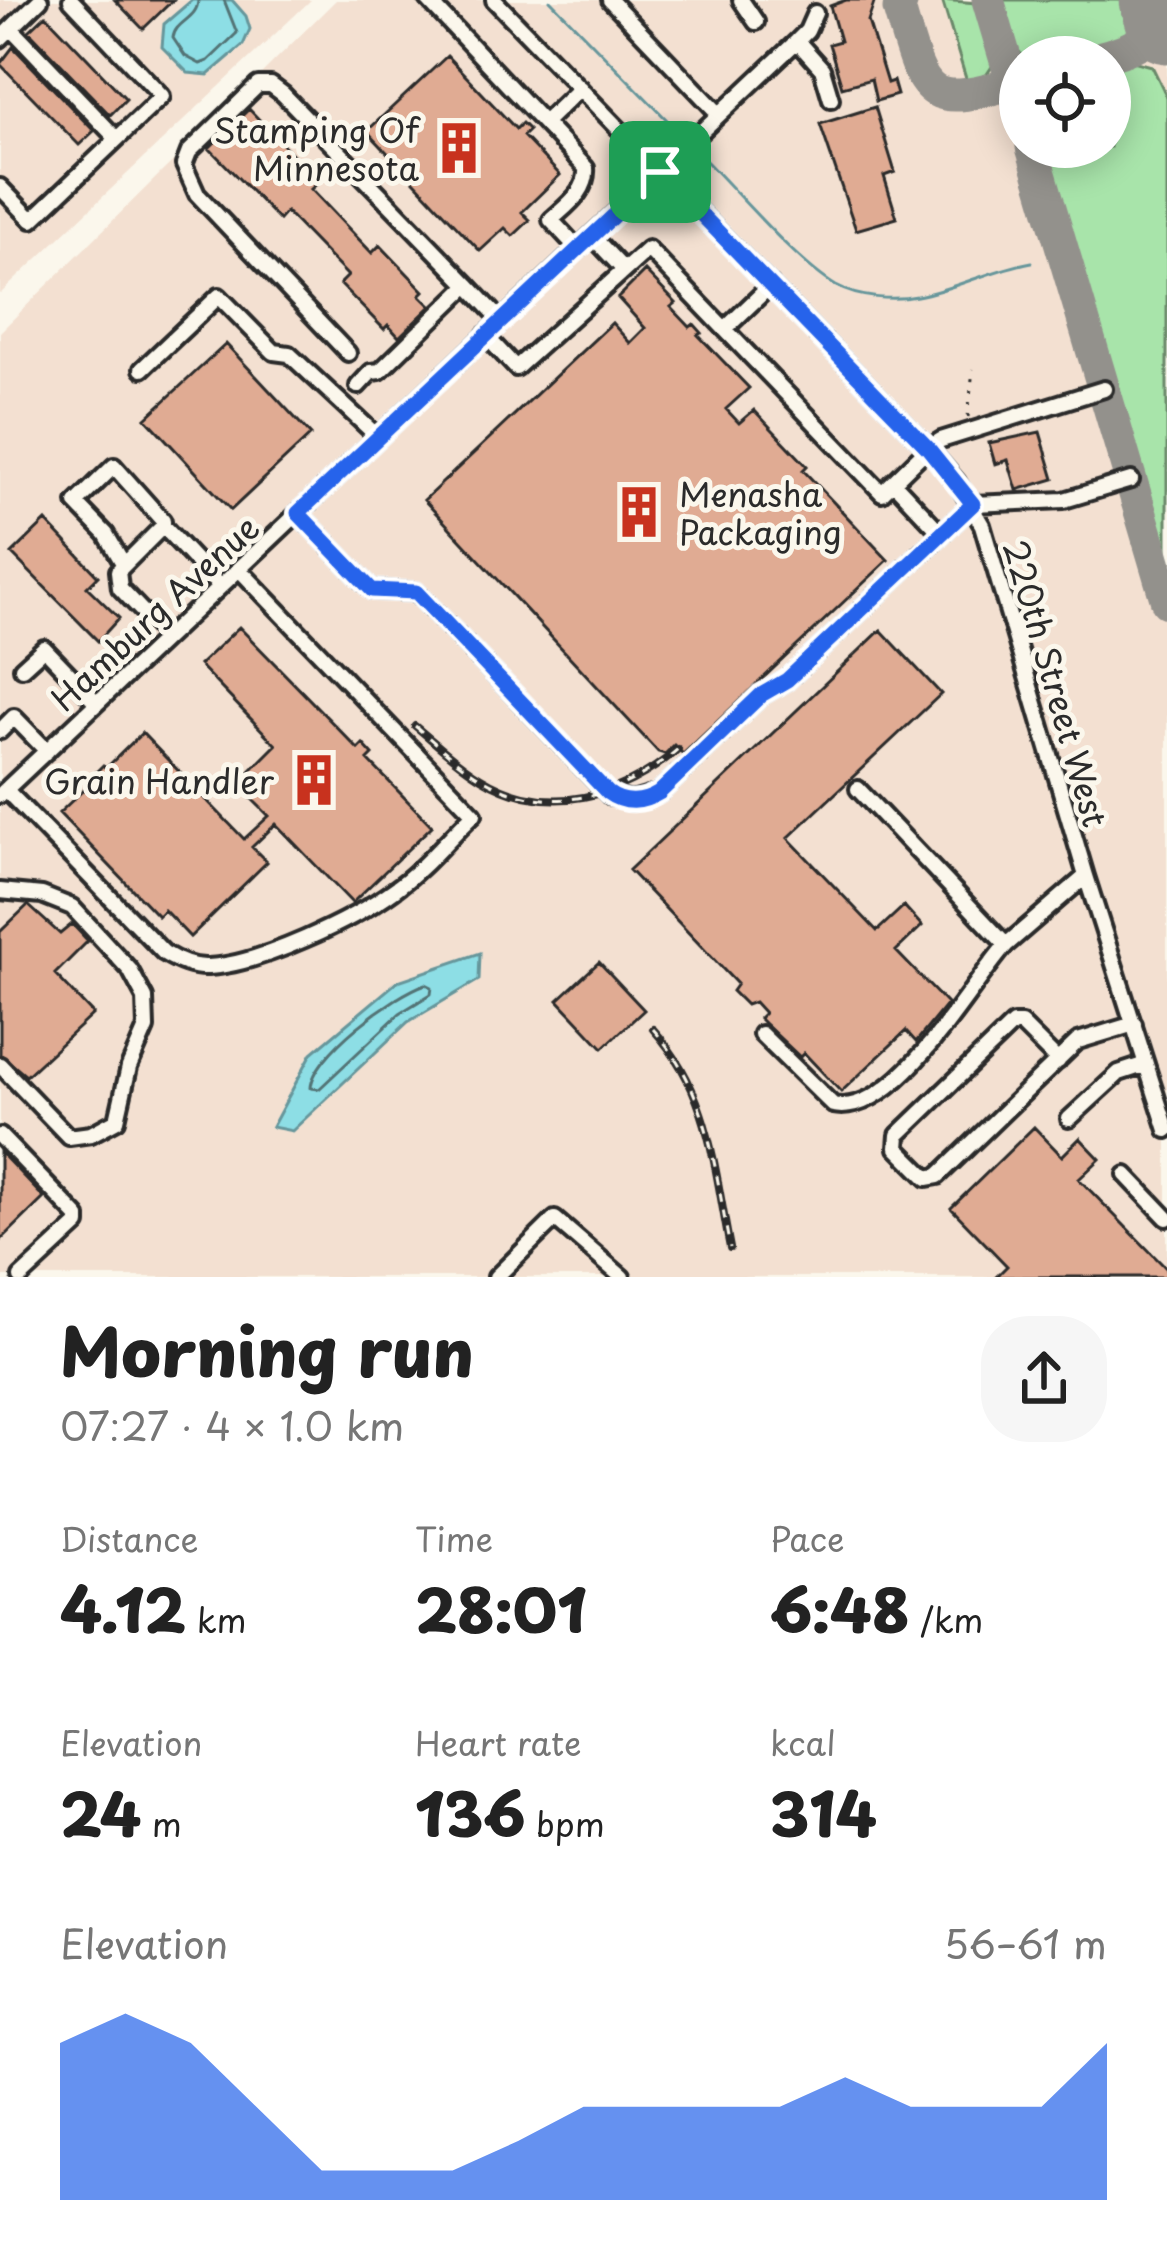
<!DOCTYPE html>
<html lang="en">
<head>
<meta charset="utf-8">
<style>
	body { margin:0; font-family:"Playpen Sans",sans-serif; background:#f6f6f6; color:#222; height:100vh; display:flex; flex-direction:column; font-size:45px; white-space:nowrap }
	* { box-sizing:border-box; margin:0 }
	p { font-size:39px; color:#767676 }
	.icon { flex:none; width:66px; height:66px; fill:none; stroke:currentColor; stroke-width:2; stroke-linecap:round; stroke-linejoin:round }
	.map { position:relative; height:1277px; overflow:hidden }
	.sheet { display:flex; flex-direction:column; background:#fff; flex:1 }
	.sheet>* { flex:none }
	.tools { position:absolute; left:999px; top:36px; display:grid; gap:24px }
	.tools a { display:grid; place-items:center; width:132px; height:132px; border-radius:50%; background:#fff; box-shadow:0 6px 30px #0003; font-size:60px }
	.pin { position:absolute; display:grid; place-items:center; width:102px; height:102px; color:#fff; margin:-51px; border-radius:24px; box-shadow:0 6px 18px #0006 }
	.round { display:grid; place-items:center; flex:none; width:126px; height:126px; border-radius:48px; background:#f6f6f6 }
	.overview { display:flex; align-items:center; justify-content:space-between; height:204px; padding:0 60px }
	h1 { font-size:66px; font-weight:800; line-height:90px }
	.stats { display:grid; grid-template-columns:repeat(3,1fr); gap:18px; height:204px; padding:12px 60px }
	.stats div { display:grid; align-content:center }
	.stats b { font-size:60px; font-weight:800 }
	.stats small { font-size:33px; font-weight:400 }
	.stats p { font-size:33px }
	.chart { height:336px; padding:24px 60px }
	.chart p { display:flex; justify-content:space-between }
	.chart svg { width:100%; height:216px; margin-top:12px; fill:#2563eb; opacity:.7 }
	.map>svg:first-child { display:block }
</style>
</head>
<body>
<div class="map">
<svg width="1167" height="1277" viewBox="0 0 1167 1277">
	<rect width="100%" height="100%" fill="#fbf7ec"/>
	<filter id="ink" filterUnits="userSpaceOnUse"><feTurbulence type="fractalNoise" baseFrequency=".00833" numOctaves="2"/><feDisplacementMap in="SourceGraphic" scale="24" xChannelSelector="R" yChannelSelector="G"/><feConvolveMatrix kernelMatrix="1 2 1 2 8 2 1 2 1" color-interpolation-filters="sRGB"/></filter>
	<g filter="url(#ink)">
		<!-- built -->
		<path fill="#f3e0d1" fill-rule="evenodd" d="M0 0H311L0 294Z
			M336 0H1167V1277H0V332ZM1020 57H1110V147H1020Z"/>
		<!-- green -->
		<path fill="#a8e4aa" stroke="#6a886a" stroke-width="3" d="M942 0 976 3 993 65 983 80 967 82Z
			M999 0H1138C1142 16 1139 28 1125 37L1058 57H1024L1012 44Z
			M1133 61 1152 66 1167 97V562L1045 147H1110V68Z"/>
		<!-- water -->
		<path fill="#8ddee5" stroke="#66969b" stroke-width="3" d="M192 0H232L246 16 250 29 243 45 208 75 188 73 162 47 164 24Z
			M480 953 479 980 408 1022 292 1131 272 1127 312 1053 398 981Z"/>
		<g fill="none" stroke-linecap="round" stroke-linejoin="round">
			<!-- shore -->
			<path stroke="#527375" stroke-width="3" d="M198 0C198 19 175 21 173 38L185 56 200 64 208 61 237 33 224 0
				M426 984 432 987 431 994 400 1013 319 1089 311 1088C312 1055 395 994 426 984Z"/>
			<!-- stream -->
			<path stroke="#66969b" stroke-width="3" d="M550 0 673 126
				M703 158C739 194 796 262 836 286 858 298 893 301 917 296 956 289 992 269 1032 262"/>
			<!-- taxiway -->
			<path stroke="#93918c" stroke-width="33" d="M902 0 899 9C925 98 924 110 1020 81
				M988 0 1020 108
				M1102 57C1134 48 1162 39 1157 0
				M1032 147 1167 602"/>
			<!-- runway -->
			<path stroke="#93918c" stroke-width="81" d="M1160 0 1167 23"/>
		</g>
		<!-- building -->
		<path fill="#e0ab93" stroke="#2b2b2b" stroke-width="3" d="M115 0H173L143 29Z
			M846 0H875L868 21 887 83 893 81 897 95 876 101 871 79 842 87 829 44 840 41 830 6Z
			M46 15 126 99 110 115 29 31Z
			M13 47 94 131 79 145 0 64Z
			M447 56 516 129 522 123 529 130 523 136 560 175 522 212 530 220 513 236 505 228 480 251 367 131Z
			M875 107 895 172 884 176 897 218 856 230 820 124Z
			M249 109 319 182 311 189 372 253 380 245 424 291 420 295 431 306 399 337 388 325 384 329 340 284 348 276 286 212 279 220 209 148Z
			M645 271 676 303 671 307 690 327 694 324 702 333 698 335 749 388 726 409 739 423 754 410 807 466 803 470 888 560 683 754 674 745 665 754 658 752 424 500 612 323 630 343 645 328 618 298Z
			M226 344 311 435 231 510 146 418Z
			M1040 432 1054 479 1017 490 1008 460 995 464 989 443Z
			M46 521 98 576 87 587 119 618 98 641 12 554Z
			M239 627 358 749 363 744 373 755 368 760 432 826 352 903 276 824 252 847 267 862 190 937 164 910 158 916 59 813 98 776 95 773 103 765 106 768 142 733 244 839 269 816 237 784 276 745 199 665Z
			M881 630 941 694 788 838 877 931 904 906 922 926 896 951 947 1004 916 1042 906 1031 841 1092 804 1053 800 1057 764 1023 759 1018 764 1013 754 1002 746 1005 732 991 737 984 629 870Z
			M28 905 60 934 72 924 88 941 55 974 93 1014 26 1076 0 1054V932Z
			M599 962 644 1010 603 1048 558 1000Z
			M1034 1127 1062 1156 1080 1138 1100 1159 1079 1179 1167 1269V1277H996L1007 1266 951 1208Z
			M0 1152 44 1198 0 1241Z"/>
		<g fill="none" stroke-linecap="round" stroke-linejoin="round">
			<!-- minor casing -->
			<g stroke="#2b2b2b" stroke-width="22">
				<path id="minor" d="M428 0 586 168C588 191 567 205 551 220L578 249
					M494 0 928 448 957 482 982 525 1086 876 1167 1130
					M610 0 719 114
					M741 0 756 22
					M11 28 117 139
					M0 39 40 0
					M797 41 822 69 831 99
					M544 123 580 88
					M0 187 32 220 162 96 71 0
					M592 236 623 269
					M725 329 771 285
					M485 335 516 368 648 249 882 493 928 448 941 440 1104 389
					M348 353 197 194 184 165 189 152 258 85H271L283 94 468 285
					M142 369 219 296 274 352 289 354 378 437
					M358 386 371 372 380 371 468 285 501 320
					M893 482 941 533
					M298 513 372 590 416 592 610 796 632 801 659 793 761 695 787 680 973 504 1064 500 1131 480
					M124 565 106 534 76 503 114 466 163 521V526
					M167 637 120 588 118 571 163 526 220 587
					M22 668 44 648 97 703
					M0 731 14 717 47 751
					M858 789 1006 945 1086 876
					M6 790 164 953C177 961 193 968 208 967 259 965 353 920 394 890 424 869 447 839 474 814L239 569
					M0 795 797 41 807 31 815 13
					M0 891 42 895 72 907 130 970 145 998 146 1028 129 1067 117 1120 91 1134 69 1137 0 1065
					M761 1034 833 1105C896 1118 969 986 1006 945
					M1058 1061 1021 1024H1013L898 1135 897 1148 927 1178 938 1176 1078 1041 1134 1024
					M1069 1119 1119 1073 1146 1064
					M0 1136 78 1217V1224L21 1277
					M1126 1175 1167 1218
					M496 1277 555 1219 622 1277"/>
			</g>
			<!-- path -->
			<path stroke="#2b2b2b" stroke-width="3" stroke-dasharray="3 9" stroke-linecap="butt" d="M968 417 973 369"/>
			<!-- minor -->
			<use href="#minor" stroke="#fbf7ec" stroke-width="14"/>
			<!-- rail casing -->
			<g stroke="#2b2b2b" stroke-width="8">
				<path id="rail" d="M415 726C437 744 457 764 481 778 548 819 623 797 678 749
					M653 1029C710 1092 714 1167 730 1248"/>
			</g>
			<!-- rail -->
			<use href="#rail" stroke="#fbf7ec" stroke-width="3" stroke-dasharray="9" stroke-linecap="butt"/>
		</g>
	</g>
	<g fill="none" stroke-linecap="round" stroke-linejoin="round" filter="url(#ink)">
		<!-- route casing -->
		<g stroke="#fff" stroke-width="24">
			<path id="route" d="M660 172 928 448 973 504 787 680 761 695 659 793C643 803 624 805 608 793L416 592 372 590 298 513Z"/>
		</g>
		<!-- route -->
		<use href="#route" stroke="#2563eb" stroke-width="15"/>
	</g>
	<!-- icons -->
	<defs>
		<g id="building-bare" transform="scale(4.14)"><path d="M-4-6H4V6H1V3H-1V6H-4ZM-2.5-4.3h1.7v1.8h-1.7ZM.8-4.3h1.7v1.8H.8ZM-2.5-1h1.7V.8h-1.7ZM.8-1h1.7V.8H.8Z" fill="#c8321e" stroke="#fbf7ec" stroke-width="2.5" paint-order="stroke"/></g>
	</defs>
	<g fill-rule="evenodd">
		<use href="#building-bare" x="459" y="148"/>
		<use href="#building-bare" x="639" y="512"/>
		<use href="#building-bare" x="314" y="780"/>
	</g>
	<g text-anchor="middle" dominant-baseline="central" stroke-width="10" stroke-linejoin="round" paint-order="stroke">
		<!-- poi labels -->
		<g font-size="33" fill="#2b2b2b" stroke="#fbf7ec" text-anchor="end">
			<text x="419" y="129">Stamping Of<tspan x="419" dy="38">Minnesota</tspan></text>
			<text x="679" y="493" text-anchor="start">Menasha<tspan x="679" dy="38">Packaging</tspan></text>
			<text x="274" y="780">Grain Handler</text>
		</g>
		<!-- street labels -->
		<g font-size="33" fill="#2b2b2b" stroke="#fbf7ec">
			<text transform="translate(154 612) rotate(-43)">Hamburg Avenue</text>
			<text transform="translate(1057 683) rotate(74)">220th Street West</text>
		</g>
	</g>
</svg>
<div class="tools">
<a><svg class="icon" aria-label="locate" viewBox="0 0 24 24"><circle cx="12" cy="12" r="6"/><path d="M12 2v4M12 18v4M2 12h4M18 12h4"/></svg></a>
</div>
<div class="pin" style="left:660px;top:172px;background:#1e9e55"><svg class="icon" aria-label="arrive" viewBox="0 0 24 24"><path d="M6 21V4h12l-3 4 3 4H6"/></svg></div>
</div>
<section class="sheet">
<div class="overview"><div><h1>Morning run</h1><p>07:27 · 4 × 1.0 km</p></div><a class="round"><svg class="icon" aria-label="share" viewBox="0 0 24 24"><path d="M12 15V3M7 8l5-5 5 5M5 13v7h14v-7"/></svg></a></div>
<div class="stats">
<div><p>Distance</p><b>4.12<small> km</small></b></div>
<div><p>Time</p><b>28:01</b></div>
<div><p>Pace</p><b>6:48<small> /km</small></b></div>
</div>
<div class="stats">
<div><p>Elevation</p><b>24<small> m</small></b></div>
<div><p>Heart rate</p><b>136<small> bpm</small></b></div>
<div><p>kcal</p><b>314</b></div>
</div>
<div class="chart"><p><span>Elevation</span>56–61 m</p>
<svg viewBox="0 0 160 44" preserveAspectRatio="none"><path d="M0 44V12L10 6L20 12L30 25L40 38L50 38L60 38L70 32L80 25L90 25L100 25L110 25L120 19L130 25L140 25L150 25L160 12V44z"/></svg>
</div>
</section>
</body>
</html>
